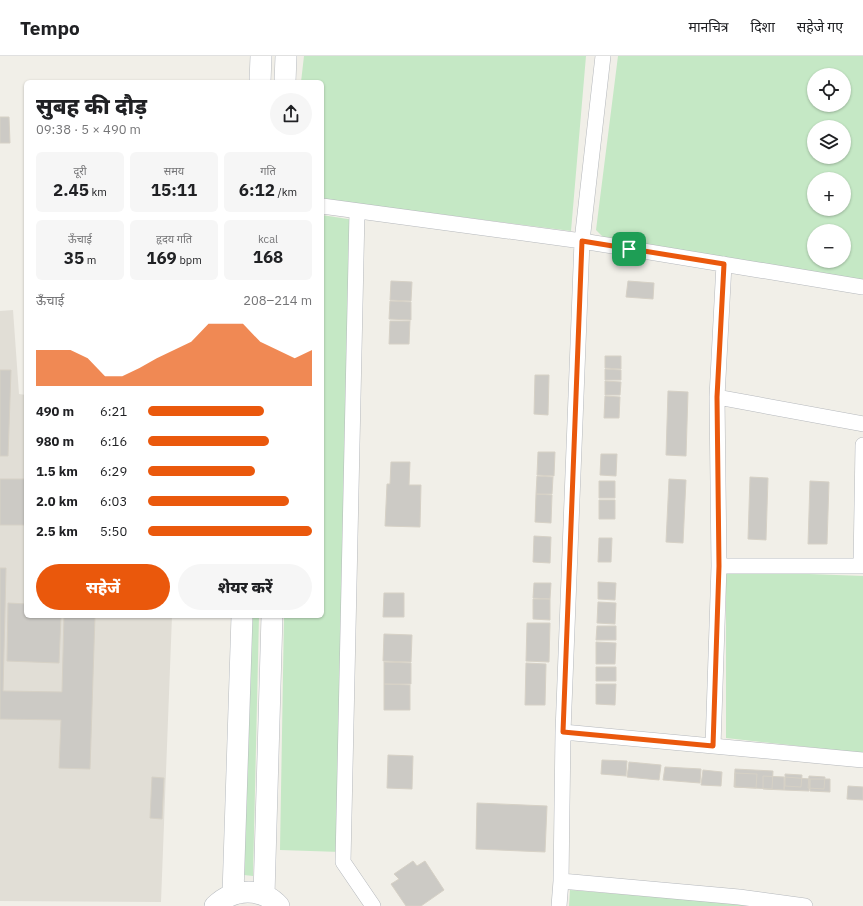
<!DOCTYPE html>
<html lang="hi">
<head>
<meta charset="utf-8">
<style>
	body { margin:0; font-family:"IBM Plex Sans","Noto Sans Devanagari",sans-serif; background:#f6f6f6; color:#202124; height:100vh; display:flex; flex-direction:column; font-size:15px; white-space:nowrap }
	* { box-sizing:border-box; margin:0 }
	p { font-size:13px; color:#757577 }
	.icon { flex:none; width:22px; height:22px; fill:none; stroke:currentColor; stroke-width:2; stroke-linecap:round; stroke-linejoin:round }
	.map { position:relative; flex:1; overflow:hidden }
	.side { position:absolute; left:24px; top:24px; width:300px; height:538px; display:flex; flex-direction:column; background:#fff; border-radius:6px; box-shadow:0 1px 3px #0004 }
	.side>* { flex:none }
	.fabs { position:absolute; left:807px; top:12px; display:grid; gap:8px }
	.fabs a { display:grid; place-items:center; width:44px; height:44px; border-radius:50%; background:#fff; box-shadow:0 1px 3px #0004; font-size:20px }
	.pin { position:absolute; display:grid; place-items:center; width:34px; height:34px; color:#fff; margin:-17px; border-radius:8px; box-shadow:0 2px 6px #0006 }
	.round { display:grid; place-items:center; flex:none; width:42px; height:42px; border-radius:21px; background:#f6f6f6 }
	.overview { display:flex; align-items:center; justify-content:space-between; height:68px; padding:0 12px }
	h1 { font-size:22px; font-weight:800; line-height:30px }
	.stats { display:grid; grid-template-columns:repeat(3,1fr); gap:6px; height:68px; padding:4px 12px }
	.stats div { display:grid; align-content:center; border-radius:6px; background:#f6f6f6; text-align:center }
	.stats b { font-size:17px; font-weight:800 }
	.stats small { font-size:11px; font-weight:400 }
	.stats p { font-size:11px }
	.chart { height:112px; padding:8px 12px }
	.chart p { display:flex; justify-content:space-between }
	.chart svg { width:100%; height:72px; margin-top:4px; fill:#ea580c; opacity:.7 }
	.primary-button { display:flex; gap:8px; margin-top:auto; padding:8px 12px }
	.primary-button a { flex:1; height:46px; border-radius:24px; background:#ea580c; color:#fff; font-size:16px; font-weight:800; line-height:46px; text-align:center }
	.primary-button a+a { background:#f6f6f6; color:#202124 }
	ul { padding:0 12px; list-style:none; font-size:13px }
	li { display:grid; grid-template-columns:64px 48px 1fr; align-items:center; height:30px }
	li i { height:10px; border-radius:5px; background:#ea580c }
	header { display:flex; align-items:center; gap:24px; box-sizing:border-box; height:56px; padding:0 20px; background:#fff; border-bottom:1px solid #e0e0e0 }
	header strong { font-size:19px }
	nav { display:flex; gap:22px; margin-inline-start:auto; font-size:14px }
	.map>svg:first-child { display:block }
</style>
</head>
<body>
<header>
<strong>Tempo</strong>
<nav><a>मानचित्र</a><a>दिशा</a><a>सहेजे गए</a></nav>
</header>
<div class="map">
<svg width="863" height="850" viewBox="0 0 863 850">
	<rect width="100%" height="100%" fill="#f1efe8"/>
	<!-- education -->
	<path fill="#e1ded6" d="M13 254 19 338 26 339V560H172L161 846 0 845V255Z"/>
	<!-- green -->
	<path fill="#c5e8c5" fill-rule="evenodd" d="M304 0H586L571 175 322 143V26H301Z
		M618 0H863V227L608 186 596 174ZM814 19H844V49H814ZM814 71H844V101H814ZM814 123H844V153H814ZM814 175H844V205H814Z
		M322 159 354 164 341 796 280 794 284 560H322Z
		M726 515 863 520V697L726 682Z
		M251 560H259L253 820 244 819Z
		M570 834 768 850H569Z"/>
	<!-- building -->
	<path fill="#cccac5" stroke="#d6d1c6" d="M0 61H9L10 87H0Z
		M391 225 412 226 411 245 390 244Z
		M628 225 654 227 653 243 626 241Z
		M390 245 411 246V264L389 263Z
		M390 265H410L409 288H389Z
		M605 300H621V313L605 312Z
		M605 313 621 314V324H605Z
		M0 314H11L8 400H0Z
		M535 319H549L548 359 534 358Z
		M605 325 621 326 620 339H605Z
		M668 335 688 336 686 400 666 399Z
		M605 340 620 341 619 362H604Z
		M538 396H555L554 420 537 419Z
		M601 398H617L616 420 600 419Z
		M391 406H410L409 429H421L420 471 385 470 387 428H390Z
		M537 420 553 421 552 438H536Z
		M750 421 768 422 766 484 748 483Z
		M0 423H26V469H0Z
		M669 423 686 424 683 487 666 486Z
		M599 425H615V442H599Z
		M810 425 829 426 827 488H808Z
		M536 438 552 439 551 467 535 466Z
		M599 444H615V463H599Z
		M534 480 551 481 550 507 533 506Z
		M599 482H612L611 506H598Z
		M0 512H6L3 635 62 636 64 560H95L90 713 59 712 61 664 0 663Z
		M598 526 616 527 615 544 598 543Z
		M534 527H551L550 543 533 542Z
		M384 537H404V561H383Z
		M533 543H550V564L533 563Z
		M598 546 616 547 615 568 597 567Z
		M8 547 26 548V560H61L59 607 7 605Z
		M527 567H550L549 606 526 605Z
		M597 570H616V584H596Z
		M384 578 412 579 411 606 383 605Z
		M596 586 616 587 615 608H596Z
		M384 606 411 607V628H384Z
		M526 607 546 608 545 649H525Z
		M596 611H616V625H596Z
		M384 628 410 629V654H384Z
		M596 628H616L615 649 596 648Z
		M388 699 413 700 412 733 387 732Z
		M602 704 627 705 626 720 601 718Z
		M629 706 661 709 659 724 627 721Z
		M665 711 701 713 700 727 663 724Z
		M735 713 773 715 772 733 734 731Z
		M703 714 722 716 721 730 701 729Z
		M735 717 757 718 756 732 735 731Z
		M785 718 802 719 801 731 785 730Z
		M763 720 784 721V734L763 733Z
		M809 720 825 721 824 733 808 732Z
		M152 721 164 722 162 763 150 762Z
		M785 721 810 723 809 735 784 734Z
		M810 723H830V736L810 735Z
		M848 730 863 731V744L847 743Z
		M477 747 547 750 545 796 476 793Z
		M413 805 417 810 425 805 444 834 421 850H406L391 828 399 823 394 818Z"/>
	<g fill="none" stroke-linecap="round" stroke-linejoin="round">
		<!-- minor casing -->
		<g stroke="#b5b8bc" stroke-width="16">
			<path id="minor" d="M322 150 582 185 863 231
				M357 156 343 806 373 850
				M717 341 863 368
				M719 510H863
				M861 510 863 389
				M563 676 863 704
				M713 690 719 510 717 341 724 208
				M561 825 739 841 805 850
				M559 850 561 825 563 676 582 185 603 0"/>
		</g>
		<!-- secondary casing -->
		<g stroke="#b6babf" stroke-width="22">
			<path id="secondary" d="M260 26 261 0
				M285 26 286 0
				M233 838 242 560
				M264 839 272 560
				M215 850C233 832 262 831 279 850"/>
		</g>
		<!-- minor -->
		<use href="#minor" stroke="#fff" stroke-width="15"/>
		<!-- secondary -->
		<use href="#secondary" stroke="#fff" stroke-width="21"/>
	</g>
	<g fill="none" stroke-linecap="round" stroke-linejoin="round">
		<!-- route casing -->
		<g stroke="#fff" stroke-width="8">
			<path id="route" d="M582 185 724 208 717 341 719 510 713 690 563 676Z"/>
		</g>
		<!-- route -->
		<use href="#route" stroke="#ea580c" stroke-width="5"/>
	</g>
</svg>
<div class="fabs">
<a><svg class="icon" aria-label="locate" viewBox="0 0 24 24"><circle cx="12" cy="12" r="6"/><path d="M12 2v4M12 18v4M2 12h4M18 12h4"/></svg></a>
<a><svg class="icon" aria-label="layers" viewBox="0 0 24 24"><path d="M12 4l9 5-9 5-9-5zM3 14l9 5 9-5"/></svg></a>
<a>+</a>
<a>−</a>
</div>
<div class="pin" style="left:629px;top:193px;background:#1e9e55"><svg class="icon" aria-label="arrive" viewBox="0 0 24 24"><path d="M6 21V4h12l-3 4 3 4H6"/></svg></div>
<section class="side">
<div class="overview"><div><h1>सुबह की दौड़</h1><p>09:38 · 5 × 490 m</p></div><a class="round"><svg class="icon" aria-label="share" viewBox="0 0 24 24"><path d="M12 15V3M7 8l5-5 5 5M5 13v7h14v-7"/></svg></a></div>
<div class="stats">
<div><p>दूरी</p><b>2.45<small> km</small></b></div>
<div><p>समय</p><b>15:11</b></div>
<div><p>गति</p><b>6:12<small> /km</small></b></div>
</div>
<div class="stats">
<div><p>ऊँचाई</p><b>35<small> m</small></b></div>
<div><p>हृदय गति</p><b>169<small> bpm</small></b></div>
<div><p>kcal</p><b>168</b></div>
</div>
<div class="chart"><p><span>ऊँचाई</span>208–214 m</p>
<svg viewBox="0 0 160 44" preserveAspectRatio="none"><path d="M0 44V22L10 22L20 22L30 27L40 38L50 38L60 33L70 27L80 22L90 17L100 6L110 6L120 6L130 17L140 22L150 27L160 22V44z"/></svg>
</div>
<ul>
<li><b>490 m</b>6:21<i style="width:71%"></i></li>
<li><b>980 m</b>6:16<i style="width:74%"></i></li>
<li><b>1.5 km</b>6:29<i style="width:65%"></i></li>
<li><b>2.0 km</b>6:03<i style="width:86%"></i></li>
<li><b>2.5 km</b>5:50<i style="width:100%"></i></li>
</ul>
<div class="primary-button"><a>सहेजें</a><a>शेयर करें</a></div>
</section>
</div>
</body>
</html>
